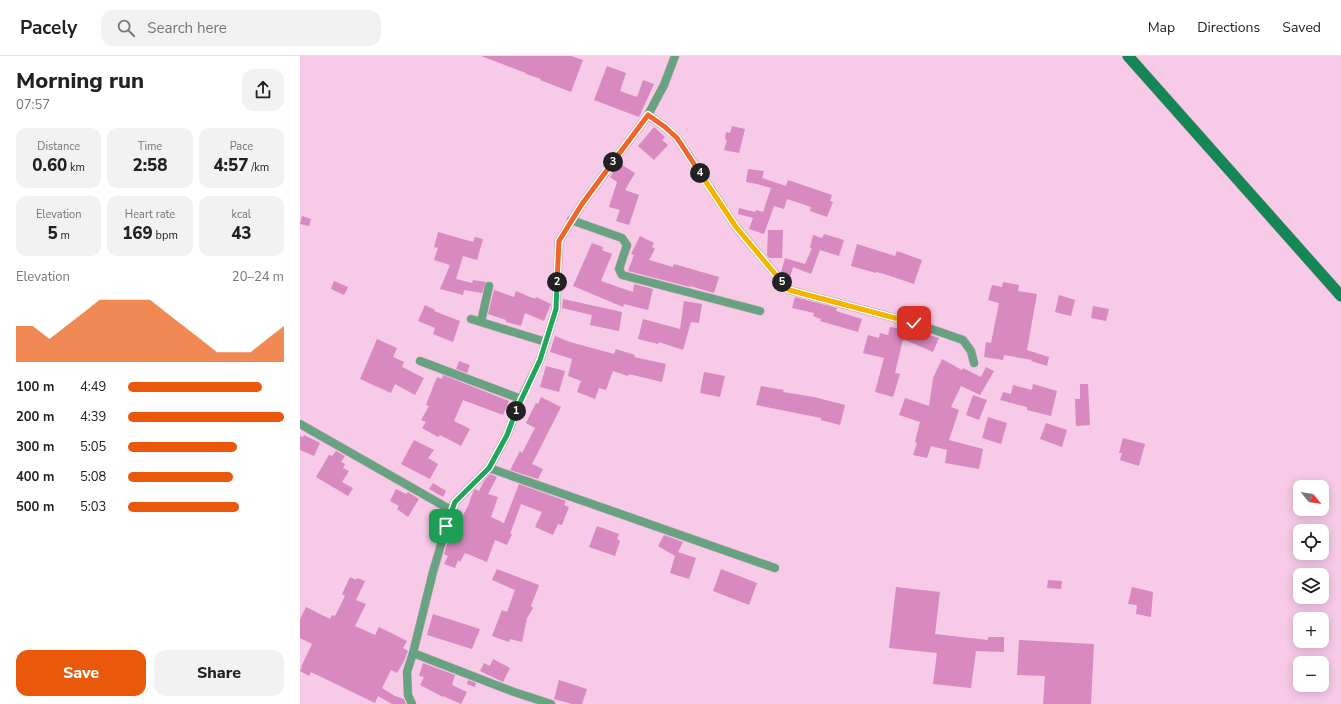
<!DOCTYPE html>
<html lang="en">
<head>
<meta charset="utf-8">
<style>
	body { margin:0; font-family:"Nunito Sans",sans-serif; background:#f2f2f2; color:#222; height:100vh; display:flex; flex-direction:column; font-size:15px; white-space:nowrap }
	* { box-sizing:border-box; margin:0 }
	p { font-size:13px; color:#767676 }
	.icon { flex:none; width:22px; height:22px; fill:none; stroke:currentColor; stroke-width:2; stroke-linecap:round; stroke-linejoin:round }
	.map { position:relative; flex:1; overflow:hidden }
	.sheet { display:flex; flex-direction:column; background:#fff; width:300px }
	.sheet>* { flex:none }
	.needle { width:26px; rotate:120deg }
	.fabs { position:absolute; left:993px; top:424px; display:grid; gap:8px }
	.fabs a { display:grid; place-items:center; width:36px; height:36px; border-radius:8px; background:#fff; box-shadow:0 2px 10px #0003; font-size:20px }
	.pin { position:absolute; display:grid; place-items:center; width:34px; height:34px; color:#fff; margin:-17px; border-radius:8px; box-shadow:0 2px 6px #0006 }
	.km { position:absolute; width:20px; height:20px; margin:-10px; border-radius:50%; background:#222; color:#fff; font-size:11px; line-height:20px; text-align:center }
	.round { display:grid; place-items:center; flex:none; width:42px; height:42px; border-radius:12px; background:#f2f2f2 }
	.head { display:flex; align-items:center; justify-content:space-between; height:68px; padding:0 16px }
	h1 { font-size:22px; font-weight:800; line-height:30px }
	.metrics { display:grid; grid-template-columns:repeat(3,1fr); gap:6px; height:68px; padding:4px 16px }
	.metrics div { display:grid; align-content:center; border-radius:10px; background:#f2f2f2; text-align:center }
	.metrics b { font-size:17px; font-weight:800 }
	.metrics small { font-size:11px; font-weight:400 }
	.metrics p { font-size:11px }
	.chart { height:112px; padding:8px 16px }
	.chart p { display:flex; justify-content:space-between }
	.chart svg { width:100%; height:72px; margin-top:4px; fill:#ea580c; opacity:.7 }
	.button { display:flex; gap:8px; margin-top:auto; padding:8px 16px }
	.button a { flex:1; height:46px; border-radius:12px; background:#ea580c; color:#fff; font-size:16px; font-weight:800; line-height:46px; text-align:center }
	.button a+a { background:#f2f2f2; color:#222 }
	ul { padding:0 16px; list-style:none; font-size:13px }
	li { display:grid; grid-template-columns:64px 48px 1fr; align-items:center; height:30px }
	li i { height:10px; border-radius:5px; background:#ea580c }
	header { display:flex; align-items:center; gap:24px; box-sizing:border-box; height:56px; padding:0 20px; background:#fff; border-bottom:1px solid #e0e0e0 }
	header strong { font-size:19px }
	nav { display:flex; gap:22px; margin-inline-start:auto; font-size:14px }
	.search { width:280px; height:36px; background:#f2f2f2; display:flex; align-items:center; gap:10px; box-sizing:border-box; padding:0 14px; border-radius:12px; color:#767676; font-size:15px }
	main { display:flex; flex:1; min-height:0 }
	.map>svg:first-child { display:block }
</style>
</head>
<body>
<header>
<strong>Pacely</strong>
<div class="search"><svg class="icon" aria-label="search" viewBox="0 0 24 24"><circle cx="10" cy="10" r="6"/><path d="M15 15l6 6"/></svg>Search here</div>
<nav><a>Map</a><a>Directions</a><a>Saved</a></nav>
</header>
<main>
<section class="sheet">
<div class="head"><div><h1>Morning run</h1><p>07:57</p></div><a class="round"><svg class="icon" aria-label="share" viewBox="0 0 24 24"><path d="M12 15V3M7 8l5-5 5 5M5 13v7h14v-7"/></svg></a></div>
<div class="metrics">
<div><p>Distance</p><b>0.60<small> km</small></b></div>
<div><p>Time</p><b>2:58</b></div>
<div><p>Pace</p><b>4:57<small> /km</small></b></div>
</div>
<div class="metrics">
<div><p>Elevation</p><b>5<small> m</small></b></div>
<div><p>Heart rate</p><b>169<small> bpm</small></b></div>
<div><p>kcal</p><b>43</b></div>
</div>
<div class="chart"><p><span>Elevation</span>20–24 m</p>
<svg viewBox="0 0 160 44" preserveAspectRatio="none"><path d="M0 44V22L10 22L20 30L30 22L40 14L50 6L60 6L70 6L80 6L90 14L100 22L110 30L120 38L130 38L140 38L150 30L160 22V44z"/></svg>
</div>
<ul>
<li><b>100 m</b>4:49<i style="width:86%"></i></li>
<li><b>200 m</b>4:39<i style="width:100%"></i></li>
<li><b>300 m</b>5:05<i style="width:70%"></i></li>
<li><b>400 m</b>5:08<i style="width:67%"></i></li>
<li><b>500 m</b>5:03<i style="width:71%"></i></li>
</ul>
<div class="button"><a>Save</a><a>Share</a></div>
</section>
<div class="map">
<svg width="1041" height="648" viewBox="0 0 1041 648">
	<rect width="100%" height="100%" fill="#f7cae8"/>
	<!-- building -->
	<path fill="#d789c0" d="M181 0H271L283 4 271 36 240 24 241 23 226 18V17Z
		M307 10 326 17 320 35 337 41 343 24 354 28 339 61 294 44Z
		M432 70 445 73 439 97 424 94 427 84 425 83 426 76 430 77Z
		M354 71 365 81 362 84 368 89 354 104 338 90Z
		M319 107 335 117 325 134 339 139 329 169 316 165 320 154 309 151 317 126 310 121Z
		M448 113 464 115 462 122 486 130 488 124 532 139 530 145 533 146 527 161 510 155 511 151 487 143 484 153 474 150 464 178 449 173 453 162 438 158 439 152 455 156 456 154 463 156 471 132 457 128 446 126Z
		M2 160 11 163 9 170 0 168Z
		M468 174H483L482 202H469L467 199Z
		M138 176 173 186 175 181 183 183 177 204 163 200 156 223 172 227 173 224 186 226 182 237 164 234 163 239 140 233 150 209 134 204 138 192 134 191Z
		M524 178 544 184 539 200 520 194 511 218 493 211 490 221 483 219 481 216 485 202 505 208 512 192H510L513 179 522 182Z
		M340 180 354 187 352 191 355 193 349 204 373 211 374 208 419 221 414 237 390 230V231L328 215 334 199 331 198Z
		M292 187 303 191 302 194 312 198 301 225 333 236 334 228 353 233 348 254 324 248 323 251 273 230Z
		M557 188 595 200 597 195 622 204 614 228 584 218 576 216V217L551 210Z
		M34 225 48 231 44 239 31 233Z
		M703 226 719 229 718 235 737 238 727 294 749 301 747 310 731 305 732 304 704 299 703 304 684 301 686 286 691 287 699 247 688 244 692 229 702 231Z
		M194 234 214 241 216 235 235 243 236 241 251 248 244 265 225 257 221 270 206 266V264L188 258Z
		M759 239 775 244 771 260 755 256Z
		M495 241 537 252 536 255 562 263 558 276 520 265 521 263 513 260 514 257 492 252Z
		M263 243 322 256 319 275 290 269 292 259 262 252Z
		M384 245 402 248 399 267 391 266 383 294 359 286 358 288 338 283 343 263 380 273Z
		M125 249 135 254 134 255 160 265 153 286 133 278 135 272 118 265Z
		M793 250 809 253 806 265 791 262Z
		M598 269 639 282 633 296 603 283 595 317 600 318 593 341 575 336 584 302 563 297 568 279 579 282 580 277 588 279 590 271 597 272Z
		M255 280 270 286 314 298 316 293 335 299 334 301 366 308 362 326 329 318 328 320 313 315 306 334 299 332 295 343 277 336 281 325 268 320 272 303 250 296Z
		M77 283 97 292 93 301 104 306 102 311 124 322 115 339 95 328 91 337 60 323Z
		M642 303 662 314 663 312 681 321 686 311 694 315 680 339 661 330 651 351 659 354 649 384 683 393 679 413 645 407 647 394 631 390 627 402 613 399 617 387 615 386 620 366 599 359 605 342 629 350 633 322Z
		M159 305 170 309 167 317 156 313Z
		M246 310 265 315 259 336 240 331Z
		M404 316 425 320 420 341 400 337Z
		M143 319 209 345 203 359 163 344 154 365 170 373 161 390 140 379 138 381 122 372 126 366 121 364 129 350 126 349 137 321 142 323Z
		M733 328 757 335 751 360 727 354V351L700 344 703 336 711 338 713 329 732 334Z
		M780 328H788L790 369 776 370 775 343H780Z
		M461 330 484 334 483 336 514 341 545 349 540 369 521 364V362L456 349Z
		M673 339 687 344 679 364 666 359Z
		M241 341 261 351 232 408 243 413 238 423 210 414 220 395 222 397 235 372 226 367 236 347 238 348Z
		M688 361 707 367 701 388 682 382Z
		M746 367 767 374 762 391 740 383Z
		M4 379 20 387 14 400 0 394V380L3 381Z
		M823 382 845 388 839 410 820 404 822 397H819Z
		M114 384 134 394 128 402 138 408 130 423 101 408Z
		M36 395 45 400 41 406 45 408 43 412 49 415 42 426 53 432 48 440 16 421 29 399 32 400Z
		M190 418 197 421 188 438 198 441 191 461 204 467 219 428 266 445 264 449 269 451 262 469 258 468 253 479 235 471 242 456 221 448 210 478H212L207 489 195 484 187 506 165 497 160 506 158 504 155 512 144 508 148 500 144 498 150 479 152 480 168 450 173 436 175 433 179 435 184 425Z
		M133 427 146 435 143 441 129 433Z
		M96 433 106 438 108 436 119 443 108 461 97 453 99 450 90 445Z
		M297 470 319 478 317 483 320 485 315 500 289 491Z
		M364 479 383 486 378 496 396 502 389 523 370 517 375 500 358 490Z
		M197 513 239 529 231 550 233 552 227 562 222 586 210 583 209 586 192 580 202 554 207 556 215 534 192 524Z
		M421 513 457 527 449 549 413 535Z
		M50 521 56 524 57 522 65 525 56 544 66 548 55 570 75 579 79 571 107 585 103 592 108 595 104 605 97 617 91 614 82 632 95 640 104 643 106 648H92L78 640 75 647 11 616 9 620 0 615 2 611H1L12 588 0 582V563L6 551 30 563 32 559 35 560 45 540 42 538Z
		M748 524 762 525 761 533 747 532Z
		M596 531 640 536 635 578 688 584V581H704V596L676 595 671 632 633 628 637 597 589 592Z
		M832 531 853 536 851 561 836 558 837 549 828 548Z
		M133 558 180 573 172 593 127 579Z
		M719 584 794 588 791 648H743L745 620 717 619Z
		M193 603 210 612 203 626 180 615 184 607 190 610Z
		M123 607 155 619 152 629 167 636 161 648 143 640V641L120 629 124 621 119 620Z
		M168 624 176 627 175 631 167 628Z
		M259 624 287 633 282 648H272L254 643Z"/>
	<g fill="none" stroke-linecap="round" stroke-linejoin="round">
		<!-- street casing -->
		<g stroke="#d0a7c2" stroke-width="9">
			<path id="street" d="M348 59 365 71 377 82 436 171 489 234 614 267 663 284 671 295 674 307
				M271 164 322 182 327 189 319 213 322 219 460 255
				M171 263 246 286
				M181 266 189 230
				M120 305 221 343
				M0 368 151 454
				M189 412 475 512
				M113 597 214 636 251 648
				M112 648 108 639 107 616 113 597 133 516 151 454 155 446 189 412 207 379 221 343 240 304 256 253 259 185 282 148 348 59 364 29 375 0"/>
		</g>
		<!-- secondary casing -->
		<g stroke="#d0a7c2" stroke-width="12">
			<path id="secondary" d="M828 0 1041 240"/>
		</g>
		<!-- street -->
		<use href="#street" stroke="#67a281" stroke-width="8"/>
		<!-- secondary -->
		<use href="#secondary" stroke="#158656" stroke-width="11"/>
	</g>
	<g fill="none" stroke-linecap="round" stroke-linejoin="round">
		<!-- split-1 casing -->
		<g stroke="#fff" stroke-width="8">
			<path id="split-1" d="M146 470 155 446 189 412 207 379 216 355"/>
		</g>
		<!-- split-2 casing -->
		<g stroke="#fff" stroke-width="8">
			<path id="split-2" d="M216 355 240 304 256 253 257 226"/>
		</g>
		<!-- split-3 casing -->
		<g stroke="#fff" stroke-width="8">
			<path id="split-3" d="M257 226 259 185 282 148 313 106"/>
		</g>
		<!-- split-4 casing -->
		<g stroke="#fff" stroke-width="8">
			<path id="split-4" d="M313 106 348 59 365 71 377 82 400 117"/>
		</g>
		<!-- split-5 casing -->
		<g stroke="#fff" stroke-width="8">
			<path id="split-5" d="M400 117 436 171 482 226"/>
		</g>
		<!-- split-6 casing -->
		<g stroke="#fff" stroke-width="8">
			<path id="split-6" d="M482 226 489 234 614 267"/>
		</g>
		<!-- split-1 -->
		<use href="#split-1" stroke="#22a559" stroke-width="5"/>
		<!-- split-2 -->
		<use href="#split-2" stroke="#22a559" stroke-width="5"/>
		<!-- split-3 -->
		<use href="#split-3" stroke="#f0652b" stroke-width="5"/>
		<!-- split-4 -->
		<use href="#split-4" stroke="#f0652b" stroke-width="5"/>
		<!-- split-5 -->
		<use href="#split-5" stroke="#f5b400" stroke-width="5"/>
		<!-- split-6 -->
		<use href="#split-6" stroke="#f5b400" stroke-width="5"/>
	</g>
</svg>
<div class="fabs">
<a><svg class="needle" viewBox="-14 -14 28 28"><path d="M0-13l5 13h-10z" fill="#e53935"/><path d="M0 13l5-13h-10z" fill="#767676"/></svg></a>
<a><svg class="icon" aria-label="locate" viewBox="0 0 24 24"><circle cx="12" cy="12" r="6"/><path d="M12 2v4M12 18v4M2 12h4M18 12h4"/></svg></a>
<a><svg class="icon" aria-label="layers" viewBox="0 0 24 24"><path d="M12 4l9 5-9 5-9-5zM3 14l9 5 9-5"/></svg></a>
<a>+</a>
<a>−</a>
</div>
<div class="pin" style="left:146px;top:470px;background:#1e9e55"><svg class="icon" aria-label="arrive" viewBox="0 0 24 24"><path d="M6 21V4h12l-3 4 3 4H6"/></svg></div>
<div class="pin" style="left:614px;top:267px;background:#d93025"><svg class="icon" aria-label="check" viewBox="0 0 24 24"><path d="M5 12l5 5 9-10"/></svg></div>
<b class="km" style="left:216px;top:355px">1</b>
<b class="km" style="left:257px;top:226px">2</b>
<b class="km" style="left:313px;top:106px">3</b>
<b class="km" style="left:400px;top:117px">4</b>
<b class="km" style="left:482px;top:226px">5</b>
</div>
</main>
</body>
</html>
